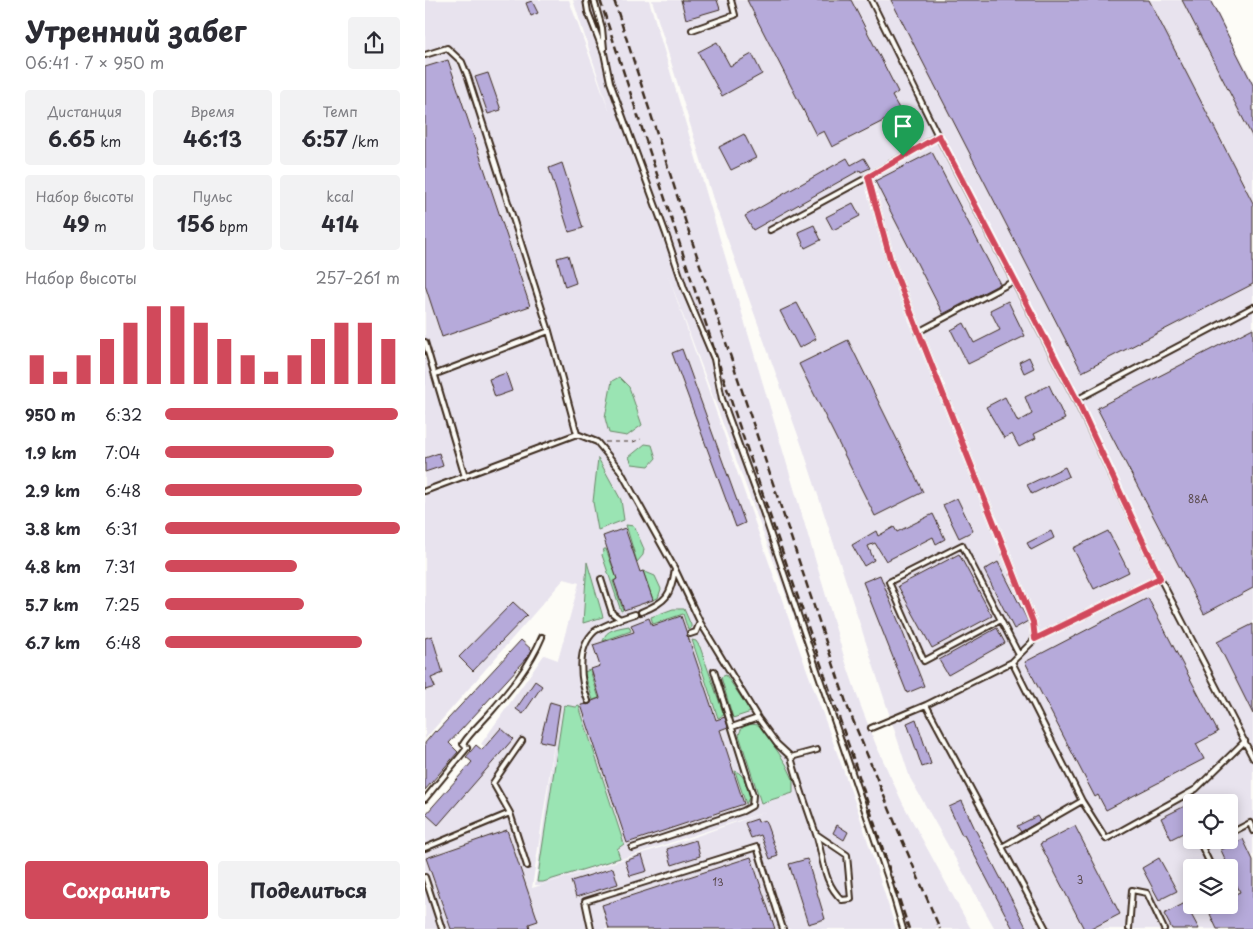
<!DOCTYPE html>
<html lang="ru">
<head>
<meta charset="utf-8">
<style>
	body { margin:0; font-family:"Playpen Sans",sans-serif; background:#f2f2f3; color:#2b2b33; height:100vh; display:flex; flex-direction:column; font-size:19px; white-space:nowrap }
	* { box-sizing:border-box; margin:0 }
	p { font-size:16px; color:#7c7c81 }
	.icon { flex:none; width:28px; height:28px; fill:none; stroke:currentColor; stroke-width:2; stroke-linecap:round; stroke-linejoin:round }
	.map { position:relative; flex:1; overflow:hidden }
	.drawer { display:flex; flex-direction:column; background:#fff; width:425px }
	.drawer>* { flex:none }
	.tools { position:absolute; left:758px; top:794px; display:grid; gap:10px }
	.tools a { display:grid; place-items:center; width:55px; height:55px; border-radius:5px; background:#fff; box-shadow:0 2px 12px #0003; font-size:25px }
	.pin { position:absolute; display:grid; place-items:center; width:42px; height:42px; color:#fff; margin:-51px -21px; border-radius:50% 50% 50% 0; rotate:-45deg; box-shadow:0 0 5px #0007 }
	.pin .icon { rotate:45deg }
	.round { display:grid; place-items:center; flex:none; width:52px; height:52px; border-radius:5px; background:#f2f2f3 }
	.overview { display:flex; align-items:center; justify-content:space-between; height:85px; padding:0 25px }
	h1 { font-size:28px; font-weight:700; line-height:38px }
	.metrics { display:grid; grid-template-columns:repeat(3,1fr); gap:8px; height:85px; padding:5px 25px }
	.metrics div { display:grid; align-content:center; border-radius:5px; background:#f2f2f3; text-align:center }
	.metrics b { font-size:21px; font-weight:700 }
	.metrics small { font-size:14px; font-weight:400 }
	.metrics p { font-size:14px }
	.chart { height:140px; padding:10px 25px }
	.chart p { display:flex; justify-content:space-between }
	.chart svg { width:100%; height:90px; margin-top:5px; stroke:#d1495b; stroke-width:6 }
	.action { display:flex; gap:10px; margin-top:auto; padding:10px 25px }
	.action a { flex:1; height:58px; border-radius:5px; background:#d1495b; color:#fff; font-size:20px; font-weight:700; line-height:58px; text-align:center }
	.action a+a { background:#f2f2f3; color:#2b2b33 }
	ul { padding:0 25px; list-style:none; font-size:16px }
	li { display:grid; grid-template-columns:80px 60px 1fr; align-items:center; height:38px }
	li i { height:12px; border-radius:6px; background:#d1495b }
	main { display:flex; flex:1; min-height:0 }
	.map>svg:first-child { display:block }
</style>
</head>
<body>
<main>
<section class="drawer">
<div class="overview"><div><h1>Утренний забег</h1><p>06:41 · 7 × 950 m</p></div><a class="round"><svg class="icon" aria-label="share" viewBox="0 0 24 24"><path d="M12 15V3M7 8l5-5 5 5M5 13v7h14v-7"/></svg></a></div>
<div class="metrics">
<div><p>Дистанция</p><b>6.65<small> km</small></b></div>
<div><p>Время</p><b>46:13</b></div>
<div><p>Темп</p><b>6:57<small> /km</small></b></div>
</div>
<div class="metrics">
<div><p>Набор высоты</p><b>49<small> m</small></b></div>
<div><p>Пульс</p><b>156<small> bpm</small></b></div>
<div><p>kcal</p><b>414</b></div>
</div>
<div class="chart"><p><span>Набор высоты</span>257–261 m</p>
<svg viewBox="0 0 160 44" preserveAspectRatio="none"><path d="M5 44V30M15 44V38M25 44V30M35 44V22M45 44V14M55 44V6M65 44V6M75 44V14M85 44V22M95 44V30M105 44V38M115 44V30M125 44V22M135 44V14M145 44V14M155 44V22"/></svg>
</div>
<ul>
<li><b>950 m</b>6:32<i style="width:99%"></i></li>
<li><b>1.9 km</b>7:04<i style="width:72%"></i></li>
<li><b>2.9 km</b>6:48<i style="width:84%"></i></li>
<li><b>3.8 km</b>6:31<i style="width:100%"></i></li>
<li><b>4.8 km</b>7:31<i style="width:56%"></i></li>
<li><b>5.7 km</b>7:25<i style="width:59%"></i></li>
<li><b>6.7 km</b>6:48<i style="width:84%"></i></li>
</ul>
<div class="action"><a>Сохранить</a><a>Поделиться</a></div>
</section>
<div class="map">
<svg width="828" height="929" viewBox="0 0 828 929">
	<rect width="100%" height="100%" fill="#fdfcf7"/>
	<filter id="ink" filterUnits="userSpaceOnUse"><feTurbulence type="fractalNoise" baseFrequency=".02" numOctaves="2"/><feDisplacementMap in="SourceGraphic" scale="10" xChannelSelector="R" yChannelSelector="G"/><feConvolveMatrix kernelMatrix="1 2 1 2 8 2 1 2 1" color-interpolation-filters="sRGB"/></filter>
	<g filter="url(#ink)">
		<!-- built -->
		<path fill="#e8e3ee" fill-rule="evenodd" d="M0 0H144L185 113 148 0H224L420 660 435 704 451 745 478 804 546 929H480L466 880 242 272 375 651 432 808 471 929H0V817L59 746 56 744 119 655 133 660 154 583 139 579 0 739ZM133 718 110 885H116L343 811 266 838 107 888Z
			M227 0H786L828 82V929H570L485 778 378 449 288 199ZM766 802H804V840H766ZM766 868H804V905H766Z"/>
		<!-- green -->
		<path fill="#9ae4b3" stroke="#6a8768" d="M194 377 204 387 217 425 202 436 184 433 180 418 187 381Z
			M220 444 227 445 231 458 224 466 207 464 204 457Z
			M173 458 196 500 199 520 173 530 168 502Z
			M201 525 209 526 219 549 218 555 212 562Z
			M179 549H181L192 579 188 581 198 610 196 611 177 555Z
			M162 562 178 617 158 623Z
			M218 571 230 576 236 589 233 598 228 600Z
			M248 609H259L266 625V628L263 630 258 614 228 624 226 617Z
			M204 626 206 631 178 641C180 629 194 628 204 626Z
			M267 640 271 641 275 647 299 715 293 718Z
			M165 670 174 698 168 700 159 672Z
			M301 675 326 712 308 718 296 677Z
			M139 705 151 707 154 706 199 844 192 849 195 858 118 882H112Z
			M324 724 335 725 361 764 368 779V793L336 803 314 735C316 728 318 726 324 724Z
			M310 771C320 774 322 787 325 796L321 804Z"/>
		<!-- building -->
		<path fill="#b6aada" stroke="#3b2a1e" d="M256 0H292L295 9 261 19Z
			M322 0H426L473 92 467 96 476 112 407 147 399 131 391 135Z
			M466 0H724L828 203V284L657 372Z
			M757 0H785L828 85V138Z
			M107 1 113 13 106 16 101 3Z
			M292 42 305 66 327 54 337 74 297 96 273 52Z
			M23 60 105 306 17 337 0 285V67Z
			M63 73 76 110 63 114 50 77Z
			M319 134 331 158 306 170 294 147Z
			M507 152 575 284 518 314 450 181Z
			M422 158 426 165 439 158 445 168 436 172 435 170 328 230 320 216Z
			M137 163 158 228 144 232 124 168Z
			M428 203 435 216 408 230 401 217Z
			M389 225 396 240 380 248 373 232Z
			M143 255 151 283 140 287 132 258Z
			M583 301 600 336 543 364 526 330 539 323 549 343 575 330 565 310Z
			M372 303 391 339 374 348 355 311Z
			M828 328V588L779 614 672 408Z
			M423 340 498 492 450 516 374 364Z
			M257 349 320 523 311 527 247 353Z
			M604 357 609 368 599 373 594 362Z
			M81 373 87 391 70 397 64 379Z
			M624 385 640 419 609 434 611 438 594 447 587 434 579 438 561 407 580 397 593 422 607 414 600 397Z
			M14 453 18 466 0 472V458Z
			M640 467 644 476 607 494 602 485Z
			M532 498 548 531 534 538 518 505Z
			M508 514 520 539 511 544 508 537 461 561 450 543 443 546 449 560 439 566 427 545 451 531 453 536 469 527 472 532Z
			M200 528 215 572 218 571 228 600 199 610 189 581 192 579 178 536Z
			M626 531 629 538 606 550 602 543Z
			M683 531 704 572 669 589 648 548Z
			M534 554 567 616 507 648 473 586Z
			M573 562 603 621 589 629 559 570Z
			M455 575 499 686 482 693 438 582Z
			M723 598 793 732 771 744 779 759 681 810 673 795 670 797 600 662Z
			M88 602 102 615 48 671 34 657Z
			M256 616 291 720 300 717 303 727 295 730 319 804 202 843 156 705 165 704 167 701 175 698 166 669 175 666 168 645 209 632 206 625 224 618 227 626Z
			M828 624V714L792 642Z
			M572 628 580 643 523 675 514 660Z
			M7 636 18 673 6 678 10 687 0 690V638Z
			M96 640 107 650 104 656 24 743 33 752 0 790V743L10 731 11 732Z
			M110 681 117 686 98 714 91 709Z
			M125 702 135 705 129 744 115 741Z
			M491 719 506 764 497 767 482 723Z
			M76 728 88 739 13 825 1 814 47 762 41 757 51 745 57 750Z
			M537 801 550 829 602 929H588L539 835H537L524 807Z
			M764 804 766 809V829L746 839 736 818Z
			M612 816 615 821 596 832 592 826Z
			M332 819 333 822 340 820 353 856 345 859 336 835 326 838 320 823Z
			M412 825 423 832 419 840 408 833Z
			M650 826 695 914 666 929H659L615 844Z
			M82 830 113 921 104 924 105 929H26L1 858Z
			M818 839 828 860V929H792L785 914 811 901 808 895 815 892 796 850Z
			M271 840 275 856 247 865 242 849Z
			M217 855 222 871 205 876 200 861Z
			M326 857 350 929H184L177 905Z
			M734 858 752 891 734 900 717 868Z
			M382 859 400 919 383 924 364 864Z
			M188 868 193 884 151 897 146 881Z
			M760 903 774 929H747L739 914Z"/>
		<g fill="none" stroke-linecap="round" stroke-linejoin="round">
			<!-- lane casing -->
			<g stroke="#3b2a1e" stroke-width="8">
				<path id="lane" d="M161 0 163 12 179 53 185 82 241 234 259 288 289 359 297 399 334 500 464 881 478 929
					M169 0 177 28 179 49
					M446 0 513 136 651 400 735 578
					M267 30 310 15 306 0
					M0 55 22 48 37 62 43 77 124 331 152 434
					M513 136 443 177 466 262 608 622 610 639
					M345 230 443 177
					M493 332 589 281
					M0 342 40 477
					M11 374 124 331
					M651 400 828 307
					M0 491 152 434 172 442 195 470 250 569 275 622 333 718 352 744 366 757 392 750
					M176 579 187 613 195 619 210 614
					M216 612C242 602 246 595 250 569
					M576 620 499 661 464 582 537 545 594 655
					M265 634 271 632 275 622
					M163 701C155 680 151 648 170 631 177 626 187 623 195 619
					M501 705 621 929
					M307 727 333 718
					M446 728 501 705 587 662 610 639 735 578 828 758
					M366 757C373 783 382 808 391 834 399 858 397 881 417 900L426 899 422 855 391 834
					M0 799 42 748 38 744C45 733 55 724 64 714 84 691 105 666 117 637
					M657 801 681 839 771 789 820 741
					M85 813 68 783 97 741
					M804 834 825 823 828 831
					M577 847 657 801 587 662
					M0 848 85 813 102 866
					M207 848 318 811 327 806 328 795 289 671
					M787 868 777 847 792 840
					M0 877 17 929
					M166 929 160 901 332 847 358 929
					M704 929 707 890 722 893 739 929"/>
			</g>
			<!-- path -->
			<path stroke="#3b2a1e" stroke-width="1" stroke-dasharray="5 4" stroke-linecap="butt" d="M180 442H208L216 439"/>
			<!-- lane -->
			<use href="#lane" stroke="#fdfcf7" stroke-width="4"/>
			<!-- rail -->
			<path stroke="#3b2a1e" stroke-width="2.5" stroke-dasharray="8 4" stroke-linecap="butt" d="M175 0 313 422 429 761 484 929
				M189 0 258 214 423 708 475 835 515 929"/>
		</g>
	</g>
	<g fill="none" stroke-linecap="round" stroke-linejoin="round" filter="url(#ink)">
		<!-- route casing -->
		<g stroke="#fff" stroke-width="10">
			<path id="route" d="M514 136 652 400 735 578 610 639 608 622 466 262 443 177Z"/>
		</g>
		<!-- route -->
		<use href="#route" stroke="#d1495b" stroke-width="6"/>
	</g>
	<g text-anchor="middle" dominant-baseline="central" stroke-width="5" stroke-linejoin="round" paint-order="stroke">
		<!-- number labels -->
		<g font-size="10" fill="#5a4a4d">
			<text x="773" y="498">88А</text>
			<text x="655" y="879">3</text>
			<text x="293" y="881">13</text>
		</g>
	</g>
</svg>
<div class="tools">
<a><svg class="icon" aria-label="locate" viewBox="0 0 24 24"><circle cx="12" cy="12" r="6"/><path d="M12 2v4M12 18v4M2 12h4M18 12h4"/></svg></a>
<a><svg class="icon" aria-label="layers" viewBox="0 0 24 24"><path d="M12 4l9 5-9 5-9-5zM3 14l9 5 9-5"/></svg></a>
</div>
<div class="pin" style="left:478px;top:156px;background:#1e9e55"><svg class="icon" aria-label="arrive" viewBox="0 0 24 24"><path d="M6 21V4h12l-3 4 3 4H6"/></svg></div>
</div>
</main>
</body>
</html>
